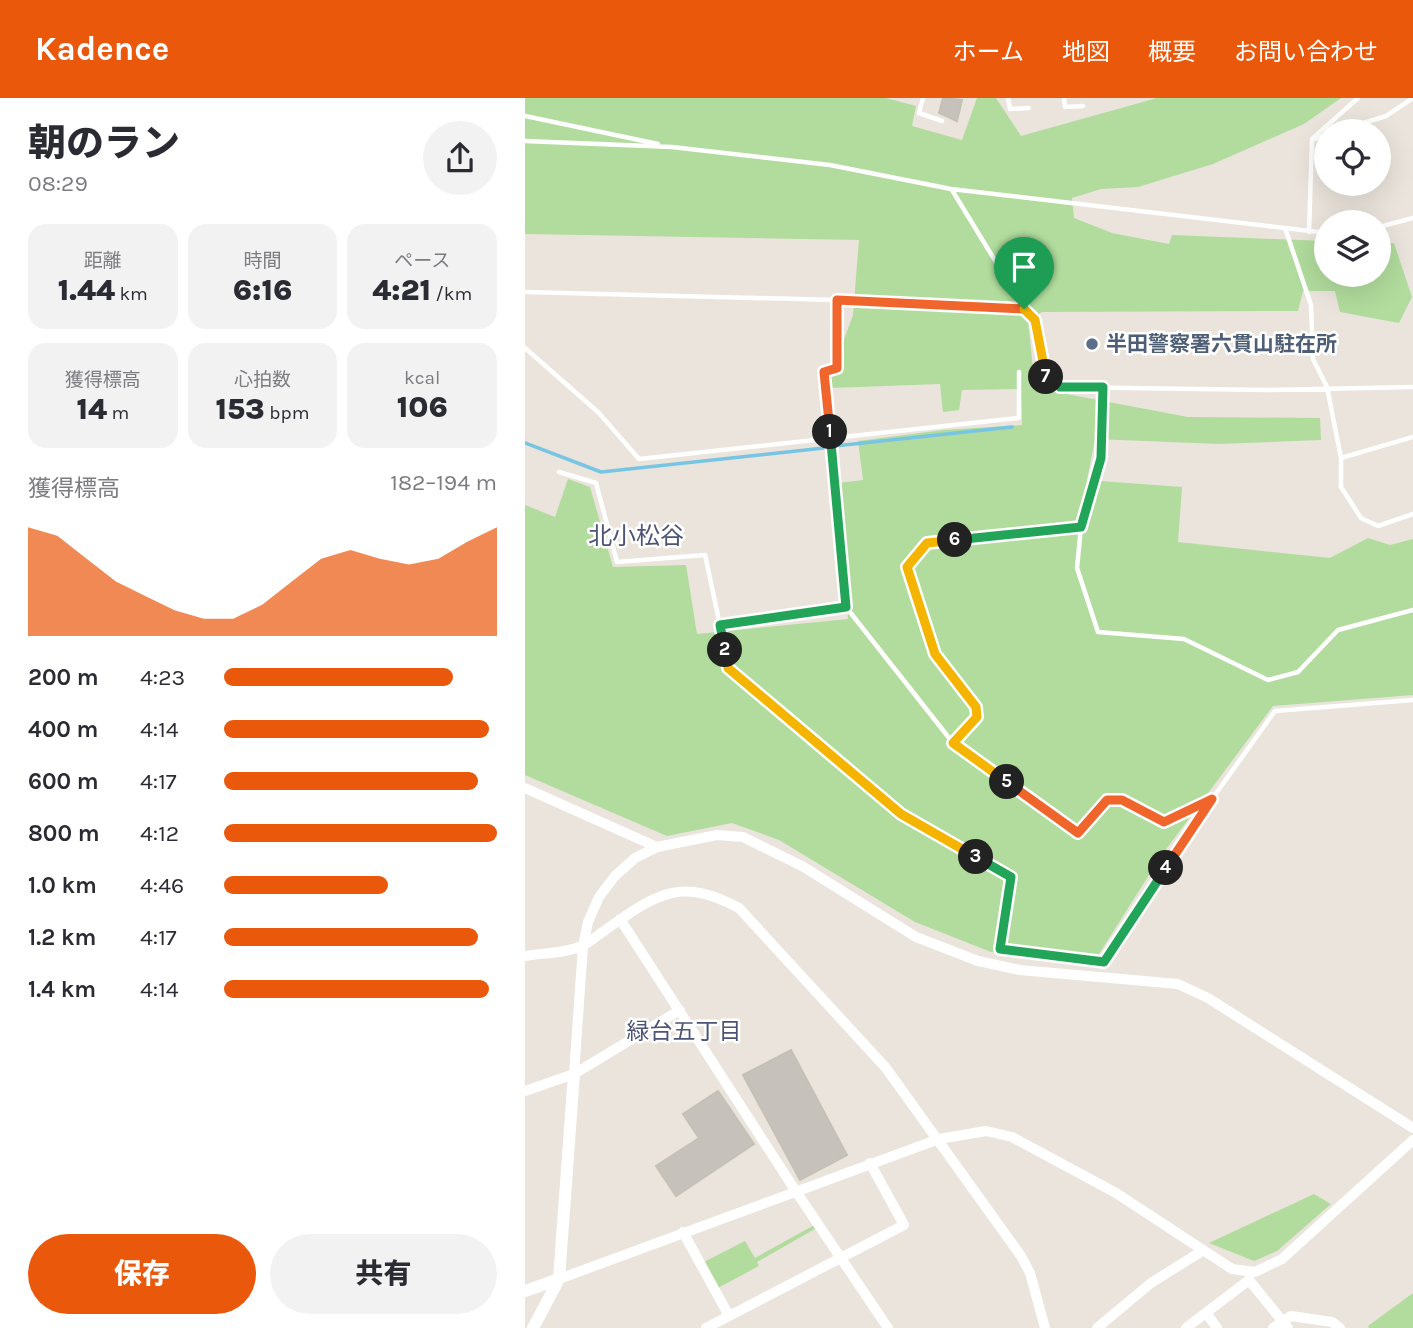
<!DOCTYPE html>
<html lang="ja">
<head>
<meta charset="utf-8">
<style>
	body { margin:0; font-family:Karla,"Noto Sans JP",sans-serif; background:#f2f2f3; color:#2b2b33; height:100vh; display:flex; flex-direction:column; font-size:26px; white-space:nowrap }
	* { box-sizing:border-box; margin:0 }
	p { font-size:23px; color:#7c7c81 }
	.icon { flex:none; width:38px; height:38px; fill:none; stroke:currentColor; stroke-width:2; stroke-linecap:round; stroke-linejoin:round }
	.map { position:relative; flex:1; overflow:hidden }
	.sheet { display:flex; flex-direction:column; background:#fff; width:525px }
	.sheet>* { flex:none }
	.fabs { position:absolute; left:789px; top:21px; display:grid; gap:14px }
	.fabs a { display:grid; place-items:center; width:77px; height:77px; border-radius:50%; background:#fff; box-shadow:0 7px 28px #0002; font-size:35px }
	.pin { position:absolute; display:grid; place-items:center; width:60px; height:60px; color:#fff; margin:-72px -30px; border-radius:50% 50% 50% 0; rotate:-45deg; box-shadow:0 0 7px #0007 }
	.pin .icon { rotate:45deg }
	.km { position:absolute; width:35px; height:35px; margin:-18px; border-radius:50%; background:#222; color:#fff; font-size:19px; line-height:35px; text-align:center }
	.round { display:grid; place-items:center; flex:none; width:74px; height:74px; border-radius:37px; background:#f2f2f3 }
	.head { display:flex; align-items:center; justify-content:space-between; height:119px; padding:0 28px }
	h1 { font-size:38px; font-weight:800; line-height:52px }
	.stats { display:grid; grid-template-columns:repeat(3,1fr); gap:10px; height:119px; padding:7px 28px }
	.stats div { display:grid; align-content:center; border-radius:18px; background:#f2f2f3; text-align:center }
	.stats b { font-size:30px; font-weight:800 }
	.stats small { font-size:19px; font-weight:400 }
	.stats p { font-size:19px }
	.chart { height:196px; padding:14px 28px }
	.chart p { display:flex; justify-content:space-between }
	.chart svg { width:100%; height:126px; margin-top:7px; fill:#ea580c; opacity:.7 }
	.button { display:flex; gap:14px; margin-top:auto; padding:14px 28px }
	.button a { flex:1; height:80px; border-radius:42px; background:#ea580c; color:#fff; font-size:28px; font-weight:800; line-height:80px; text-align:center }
	.button a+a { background:#f2f2f3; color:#2b2b33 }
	ul { padding:0 28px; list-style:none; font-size:23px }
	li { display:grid; grid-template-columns:112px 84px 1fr; align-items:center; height:52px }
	li i { height:18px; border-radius:9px; background:#ea580c }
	header { display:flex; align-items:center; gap:42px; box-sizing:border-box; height:98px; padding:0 35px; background:#ea580c; color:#fff }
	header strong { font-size:33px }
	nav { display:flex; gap:38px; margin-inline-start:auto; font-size:24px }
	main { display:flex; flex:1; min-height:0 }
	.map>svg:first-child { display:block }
</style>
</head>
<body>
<header>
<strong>Kadence</strong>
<nav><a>ホーム</a><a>地図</a><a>概要</a><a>お問い合わせ</a></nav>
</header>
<main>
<section class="sheet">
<div class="head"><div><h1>朝のラン</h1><p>08:29</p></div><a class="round"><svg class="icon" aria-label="share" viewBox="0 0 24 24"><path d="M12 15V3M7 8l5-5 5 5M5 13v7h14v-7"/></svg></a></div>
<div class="stats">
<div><p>距離</p><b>1.44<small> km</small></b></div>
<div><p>時間</p><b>6:16</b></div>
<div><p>ペース</p><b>4:21<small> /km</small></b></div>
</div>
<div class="stats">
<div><p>獲得標高</p><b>14<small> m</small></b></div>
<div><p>心拍数</p><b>153<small> bpm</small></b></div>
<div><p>kcal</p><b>106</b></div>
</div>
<div class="chart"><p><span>獲得標高</span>182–194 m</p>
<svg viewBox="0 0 160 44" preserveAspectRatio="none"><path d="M0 44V6L10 9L20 17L30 25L40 30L50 35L60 38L70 38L80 33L90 25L100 17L110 14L120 17L130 19L140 17L150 11L160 6V44z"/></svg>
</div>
<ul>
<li><b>200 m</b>4:23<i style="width:84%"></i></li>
<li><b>400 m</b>4:14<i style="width:97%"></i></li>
<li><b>600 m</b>4:17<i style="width:93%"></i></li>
<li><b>800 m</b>4:12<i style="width:100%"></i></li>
<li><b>1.0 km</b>4:46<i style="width:60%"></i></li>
<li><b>1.2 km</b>4:17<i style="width:93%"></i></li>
<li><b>1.4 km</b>4:14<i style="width:97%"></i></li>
</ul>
<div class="button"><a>保存</a><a>共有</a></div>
</section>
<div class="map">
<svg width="888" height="1230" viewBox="0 0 888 1230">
	<rect width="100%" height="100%" fill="#eae4dc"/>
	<!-- green -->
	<path fill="#b1dc9d" d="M0 0H361L391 8 387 28 437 42 452 0H471L496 38 632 0H816L779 26 688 66 613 89 576 91 547 100 549 120 587 135 644 146 647 137 801 143 802 177H854V145H869L887 199 874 225 815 214 810 193H778L773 213 517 214 503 222 509 281 536 295 663 319 795 320 796 342 694 346 570 341 562 382 657 389 653 444 805 460 843 440 865 447 888 441V597L748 608 636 758 574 856 466 854 390 824 254 742 207 725 142 738 0 677V407L30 419 43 381 65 389 88 469 161 467 172 536 323 521 314 385 338 382 333 343 418 332 497 327 496 291 437 292 434 312 418 314 415 286 306 290 305 279 328 217 334 142 0 136Z
		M789 1096 806 1106 752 1153 729 1163 684 1145Z
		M293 1125 295 1128 232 1164 234 1168 189 1192 175 1166 220 1143 230 1160Z
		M888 1195V1230H844L843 1228Z"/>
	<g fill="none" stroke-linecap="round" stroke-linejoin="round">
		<!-- stream -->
		<path stroke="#78c5e3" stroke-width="3.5" d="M0 345 76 374 299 350
			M310 348 487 329"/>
	</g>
	<!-- building -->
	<path fill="#c6c2bb" stroke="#c5c0b6" stroke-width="2" d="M418 0 437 2 432 23 414 15Z
		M266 952 322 1057 275 1082 218 977Z
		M193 993 229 1046 151 1098 131 1068 174 1040 158 1016Z"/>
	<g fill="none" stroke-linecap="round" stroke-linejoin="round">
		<!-- lane -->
		<path stroke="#fff" stroke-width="4.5" d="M398 0 394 15 417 23
			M483 0 485 11 504 10
			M539 0 540 9 558 8
			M0 18 133 46
			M813 33 861 18 888 0
			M789 41 802 37
			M0 43 147 49 305 67 426 91 802 135
			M427 92 499 210
			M854 129 888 120
			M760 130 786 207 788 261 802 289 816 360V389L836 420 853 428 888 416
			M784 134 787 41 833 0
			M0 194 312 202 500 211 510 222 518 277 535 289 741 292 888 289
			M312 202V270L299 274 321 509 428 645 553 735 582 702H597L639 724 687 701 750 613 888 602
			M0 250 74 315 114 361 494 320V274
			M578 289 576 360 556 429 552 470 573 534 659 541 743 582 773 574 813 532 888 512
			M816 360 888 339
			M34 374 71 385 92 464 180 457 195 527 321 509
			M195 527 203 570 376 716 486 779 475 851 579 864 686 702
			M428 645 452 619 451 609 410 556 382 469 402 445 556 429"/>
		<!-- street -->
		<path stroke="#fff" stroke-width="10" d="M0 690 132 749
			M95 821 270 1092 363 1230
			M0 858C18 855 43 855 59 847 68 842 77 834 86 828 134 794 158 780 214 810L361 970 496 1158 505 1175 520 1230
			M49 976 58 848 63 824 74 799 90 778 110 760 132 749 192 737 218 739 277 768 391 839 453 863 495 872 653 886 683 900 888 1030
			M0 993 49 976 155 912
			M158 1134 204 1218
			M34 1181 414 1041 461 1033 487 1039 591 1095 707 1171 730 1174 757 1161 888 1042
			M682 1216 692 1230
			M181 1230 379 1127 345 1065
			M572 1230 626 1185 677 1153
			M661 1230 724 1182 763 1230
			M748 1230 766 1218 807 1224 815 1230"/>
		<!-- secondary -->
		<path stroke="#fff" stroke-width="12" d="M0 1193 34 1181
			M8 1230 34 1181 49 976"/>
	</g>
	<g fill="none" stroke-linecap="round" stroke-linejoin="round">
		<!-- split-1 casing -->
		<g stroke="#fff" stroke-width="14">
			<path id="split-1" d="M305 334 299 274 312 270V202L499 211"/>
		</g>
		<!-- split-2 casing -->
		<g stroke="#fff" stroke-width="14">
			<path id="split-2" d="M200 552 195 527 321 509 305 334"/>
		</g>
		<!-- split-3 casing -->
		<g stroke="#fff" stroke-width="14">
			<path id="split-3" d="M200 552 203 570 376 716 451 759"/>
		</g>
		<!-- split-4 casing -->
		<g stroke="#fff" stroke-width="14">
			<path id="split-4" d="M451 759 486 779 475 851 579 864 641 770"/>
		</g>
		<!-- split-5 casing -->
		<g stroke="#fff" stroke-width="14">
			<path id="split-5" d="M482 684 553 735 582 702H597L639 724 687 701 641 770"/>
		</g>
		<!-- split-6 casing -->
		<g stroke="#fff" stroke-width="14">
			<path id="split-6" d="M430 442 402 445 382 469 410 556 451 609 452 619 428 645 482 684"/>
		</g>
		<!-- split-7 casing -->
		<g stroke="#fff" stroke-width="14">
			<path id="split-7" d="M430 442 556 429 576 360 578 289H535L521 279"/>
		</g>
		<!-- split-8 casing -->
		<g stroke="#fff" stroke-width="14">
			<path id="split-8" d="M499 211 510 222 521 279"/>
		</g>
		<!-- split-1 -->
		<use href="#split-1" stroke="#f0652b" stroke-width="9"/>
		<!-- split-2 -->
		<use href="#split-2" stroke="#22a559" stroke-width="9"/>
		<!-- split-3 -->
		<use href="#split-3" stroke="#f5b400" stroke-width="9"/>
		<!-- split-4 -->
		<use href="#split-4" stroke="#22a559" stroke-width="9"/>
		<!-- split-5 -->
		<use href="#split-5" stroke="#f0652b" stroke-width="9"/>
		<!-- split-6 -->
		<use href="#split-6" stroke="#f5b400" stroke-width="9"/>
		<!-- split-7 -->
		<use href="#split-7" stroke="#22a559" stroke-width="9"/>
		<!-- split-8 -->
		<use href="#split-8" stroke="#f5b400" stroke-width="9"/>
	</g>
	<!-- markers -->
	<circle fill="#5c6f8a" stroke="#fff" stroke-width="2.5" cx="567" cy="246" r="7"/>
	<g text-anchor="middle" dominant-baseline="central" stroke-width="5" stroke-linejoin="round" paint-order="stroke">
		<!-- service labels -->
		<g font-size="21" font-weight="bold" fill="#4e5e75" stroke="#fff" text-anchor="start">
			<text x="581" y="246">半田警察署六貫山駐在所</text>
		</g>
		<!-- neighbourhood labels -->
		<g font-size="23" fill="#4e5476" stroke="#fff">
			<text x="159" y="933">緑台五丁目</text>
		</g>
		<!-- quarter labels -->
		<g font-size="24" fill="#4e5476" stroke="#fff">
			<text x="111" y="438">北小松谷</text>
		</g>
	</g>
</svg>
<div class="fabs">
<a><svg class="icon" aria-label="locate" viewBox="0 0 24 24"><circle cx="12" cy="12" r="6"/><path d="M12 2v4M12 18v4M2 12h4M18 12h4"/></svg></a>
<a><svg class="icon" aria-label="layers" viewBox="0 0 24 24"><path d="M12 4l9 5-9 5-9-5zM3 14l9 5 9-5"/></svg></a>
</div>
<div class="pin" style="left:499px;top:211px;background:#1e9e55"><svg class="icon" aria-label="arrive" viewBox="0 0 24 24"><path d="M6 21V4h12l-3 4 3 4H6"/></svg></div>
<b class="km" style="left:305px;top:334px">1</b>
<b class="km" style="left:200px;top:552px">2</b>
<b class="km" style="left:451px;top:759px">3</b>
<b class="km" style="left:641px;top:770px">4</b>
<b class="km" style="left:482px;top:684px">5</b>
<b class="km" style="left:430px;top:442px">6</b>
<b class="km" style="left:521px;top:279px">7</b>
</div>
</main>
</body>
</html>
